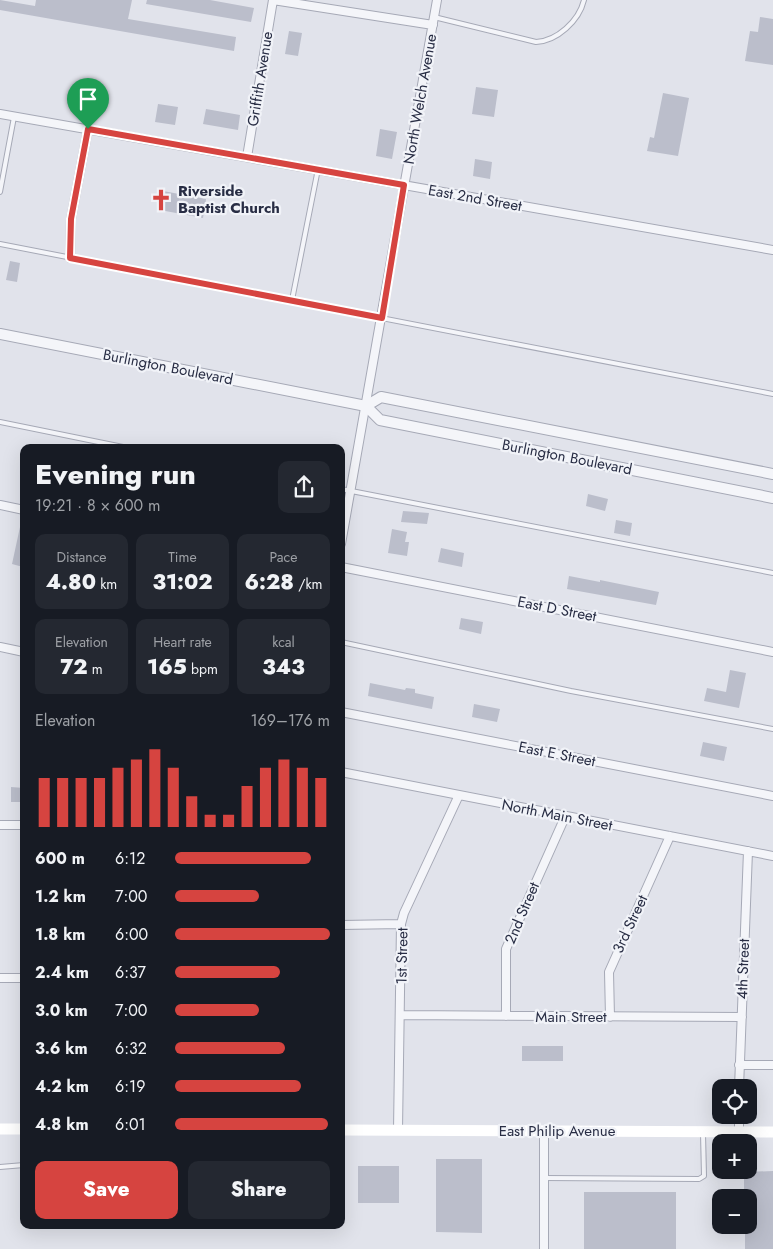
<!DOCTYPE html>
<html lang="en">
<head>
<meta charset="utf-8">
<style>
	body { margin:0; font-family:Jost,sans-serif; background:#242831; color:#f1f3f6; height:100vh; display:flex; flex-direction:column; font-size:19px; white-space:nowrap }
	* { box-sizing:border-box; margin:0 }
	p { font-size:16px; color:#9ea1a6 }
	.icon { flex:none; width:28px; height:28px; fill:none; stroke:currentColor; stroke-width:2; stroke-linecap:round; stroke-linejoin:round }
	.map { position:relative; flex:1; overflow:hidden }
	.side { position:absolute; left:20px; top:444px; width:325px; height:785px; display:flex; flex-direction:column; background:#171b24; border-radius:10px; box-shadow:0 5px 20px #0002 }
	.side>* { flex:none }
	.buttons { position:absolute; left:712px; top:1079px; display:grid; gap:10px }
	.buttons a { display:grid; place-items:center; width:45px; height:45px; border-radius:10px; background:#171b24; box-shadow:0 5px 20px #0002; font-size:25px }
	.pin { position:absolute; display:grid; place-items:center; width:42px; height:42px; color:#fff; margin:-51px -21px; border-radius:50% 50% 50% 0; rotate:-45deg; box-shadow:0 0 5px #0007 }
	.pin .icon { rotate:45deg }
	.round { display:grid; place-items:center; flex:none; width:52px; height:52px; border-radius:10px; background:#242831 }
	.headline { display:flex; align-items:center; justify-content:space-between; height:85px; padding:0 15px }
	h1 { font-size:28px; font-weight:800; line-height:38px }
	.metrics { display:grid; grid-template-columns:repeat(3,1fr); gap:8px; height:85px; padding:5px 15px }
	.metrics div { display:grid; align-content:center; border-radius:10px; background:#242831; text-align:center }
	.metrics b { font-size:21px; font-weight:800 }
	.metrics small { font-size:14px; font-weight:400 }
	.metrics p { font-size:14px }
	.chart { height:140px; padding:10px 15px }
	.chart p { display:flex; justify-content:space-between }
	.chart svg { width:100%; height:90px; margin-top:5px; stroke:#d64440; stroke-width:6 }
	.button { display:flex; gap:10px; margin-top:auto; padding:10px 15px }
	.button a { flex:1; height:58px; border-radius:10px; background:#d64440; color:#fff; font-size:20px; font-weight:800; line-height:58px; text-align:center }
	.button a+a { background:#242831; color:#f1f3f6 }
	ul { padding:0 15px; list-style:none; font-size:16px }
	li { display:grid; grid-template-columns:80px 60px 1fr; align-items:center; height:38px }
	li i { height:12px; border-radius:6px; background:#d64440 }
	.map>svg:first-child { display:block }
</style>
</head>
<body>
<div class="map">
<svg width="773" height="1249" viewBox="0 0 773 1249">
	<rect width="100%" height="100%" fill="#e1e3eb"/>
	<!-- building -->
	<path fill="#bbbecb" d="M0 0 35 6 36 0H132L128 19 236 37 234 51 0 10Z
		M147 0H210L254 8 251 22 146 4Z
		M760 17 773 19V65L745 61 750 31 758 32Z
		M289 31 302 33 298 56 285 54Z
		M476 87 498 90 494 117 472 114Z
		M663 93 689 98 678 156 647 151 650 137 654 138Z
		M158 104 178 107 175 125 155 122Z
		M206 109 240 115 238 130 203 124Z
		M380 129 397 132 392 159 376 156Z
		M475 159 492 162 490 179 473 176Z
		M163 191 206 199 203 218 160 210Z
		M10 261 20 263 17 282 6 280Z
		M588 494 608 499 605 511 586 506Z
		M403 511 429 513 427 524 401 522Z
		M616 520 632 523 630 536 614 533Z
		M20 527 24 528 23 567 12 564Z
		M392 529 407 532 405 542H409L407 556 388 553Z
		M441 548 464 553 462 567 438 562Z
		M569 576 600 582V580L659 592 656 605 567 589Z
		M461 618 483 622 481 634 459 629Z
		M730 670 746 673 739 708 704 701 707 688 726 692Z
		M370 683 405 690 406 688 415 689V693L434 697 432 709 368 696Z
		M474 704 500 709 497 722 472 717Z
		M703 742 727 747 724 761 700 756Z
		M11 787 24 788V802H11Z
		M522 1046H563V1061H522Z
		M436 1159H482V1233L436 1232Z
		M358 1166H399V1203H358Z
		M773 1171V1249H745V1225H749V1198H744V1172Z
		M584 1192H676V1249H584Z"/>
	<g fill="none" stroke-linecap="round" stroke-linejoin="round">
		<!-- service casing -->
		<g stroke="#a6a9b6" stroke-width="6">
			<path id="service" d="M434 17 536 42C557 41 579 21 584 0
				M0 192 14 117
				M0 244 773 394
				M292 300 318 169
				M0 422 128 448
				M341 489 773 573
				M341 642 571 691 773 729
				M0 1167 24 1165
				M544 1178 699 1179 704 1176 703 1133"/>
		</g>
		<!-- minor casing -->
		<g stroke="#a6a9b6" stroke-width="10">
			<path id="minor" d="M0 114 773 250
				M247 157 273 0 433 25
				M70 258 71 219 88 129
				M0 505 24 510
				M341 544 437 0
				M341 567 773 652
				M0 647 24 652
				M341 712 773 796
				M341 772 773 856
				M0 825H24
				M341 925 401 924
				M0 978H24
				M401 1015 742 1017
				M506 1016V949L565 817
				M610 1017 609 972 670 836
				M739 1065H773
				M739 1088 748 851
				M398 1130 401 924 404 913 459 795
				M544 1131V1249
				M739 1132V1115"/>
		</g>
		<!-- tertiary casing -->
		<g stroke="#a6a9b6" stroke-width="12">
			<path id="tertiary" d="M0 334 366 406 380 420 773 498
				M366 406 381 397 773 474"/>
		</g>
		<!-- service -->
		<use href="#service" stroke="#f4f5f9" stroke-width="4"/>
		<!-- minor -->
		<use href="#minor" stroke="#f4f5f9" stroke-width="8"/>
		<!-- tertiary -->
		<use href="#tertiary" stroke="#f4f5f9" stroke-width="10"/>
		<!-- secondary -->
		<path stroke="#fff" stroke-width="11" d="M0 1129H24
			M341 1130 773 1132"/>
	</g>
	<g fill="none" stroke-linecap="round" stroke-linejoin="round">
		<!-- route casing -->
		<g stroke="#fff" stroke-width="10">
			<path id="route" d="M88 129 404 185 382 318 70 258 71 219Z"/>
		</g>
		<!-- route -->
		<use href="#route" stroke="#d64440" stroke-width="6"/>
	</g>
	<!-- icons -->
	<defs>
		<g id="church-bare" transform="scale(1.725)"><path d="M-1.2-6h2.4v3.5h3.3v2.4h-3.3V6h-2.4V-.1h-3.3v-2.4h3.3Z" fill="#d64440" stroke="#f1f3f8" stroke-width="2.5" paint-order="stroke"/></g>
	</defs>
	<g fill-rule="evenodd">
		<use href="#church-bare" x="161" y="200"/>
	</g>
	<g text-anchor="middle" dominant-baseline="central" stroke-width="4.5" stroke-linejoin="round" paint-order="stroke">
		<!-- street labels -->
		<g font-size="15" fill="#282d44" stroke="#f1f3f8">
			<text transform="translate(260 79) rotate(-81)">Griffith Avenue</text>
			<text transform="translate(420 99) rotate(-80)">North Welch Avenue</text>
			<text transform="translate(475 198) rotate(10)">East 2nd Street</text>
			<text transform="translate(168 367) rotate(11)">Burlington Boulevard</text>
			<text transform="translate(567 457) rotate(11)">Burlington Boulevard</text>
			<text transform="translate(557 609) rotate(11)">East D Street</text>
			<text transform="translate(557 754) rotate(11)">East E Street</text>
			<text transform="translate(557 815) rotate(11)">North Main Street</text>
			<text transform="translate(522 913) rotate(-67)">2nd Street</text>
			<text transform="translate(630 924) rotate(-65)">3rd Street</text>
			<text transform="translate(402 956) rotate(-89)">1st Street</text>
			<text transform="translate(743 969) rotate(-88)">4th Street</text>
			<text x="571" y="1017">Main Street</text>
			<text x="557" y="1131">East Philip Avenue</text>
		</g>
		<!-- poi labels -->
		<g font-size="15" font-weight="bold" fill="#282d44" stroke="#f1f3f8" text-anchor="start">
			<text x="178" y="191">Riverside<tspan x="178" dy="17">Baptist Church</tspan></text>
		</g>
	</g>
</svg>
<div class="buttons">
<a><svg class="icon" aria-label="locate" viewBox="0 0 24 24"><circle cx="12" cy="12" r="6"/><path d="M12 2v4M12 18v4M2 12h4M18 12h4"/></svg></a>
<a>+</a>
<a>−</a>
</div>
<div class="pin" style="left:88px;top:129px;background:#1e9e55"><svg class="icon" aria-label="arrive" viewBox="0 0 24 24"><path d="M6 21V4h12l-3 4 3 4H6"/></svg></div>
<section class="side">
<div class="headline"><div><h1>Evening run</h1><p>19:21 · 8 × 600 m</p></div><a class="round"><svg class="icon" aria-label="share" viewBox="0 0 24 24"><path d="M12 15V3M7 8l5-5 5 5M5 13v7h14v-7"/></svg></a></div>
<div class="metrics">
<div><p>Distance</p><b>4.80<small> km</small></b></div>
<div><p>Time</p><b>31:02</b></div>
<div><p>Pace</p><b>6:28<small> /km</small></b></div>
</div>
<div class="metrics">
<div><p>Elevation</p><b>72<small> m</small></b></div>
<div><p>Heart rate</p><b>165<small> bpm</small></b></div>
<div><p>kcal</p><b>343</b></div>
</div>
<div class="chart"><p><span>Elevation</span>169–176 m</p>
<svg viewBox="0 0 160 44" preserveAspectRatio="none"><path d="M5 44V20M15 44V20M25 44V20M35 44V20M45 44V15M55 44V11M65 44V6M75 44V15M85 44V29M95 44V38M105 44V38M115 44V24M125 44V15M135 44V11M145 44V15M155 44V20"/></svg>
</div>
<ul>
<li><b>600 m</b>6:12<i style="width:88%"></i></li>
<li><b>1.2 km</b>7:00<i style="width:54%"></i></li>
<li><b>1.8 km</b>6:00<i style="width:100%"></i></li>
<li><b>2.4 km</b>6:37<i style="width:68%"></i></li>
<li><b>3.0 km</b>7:00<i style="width:54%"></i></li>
<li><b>3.6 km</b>6:32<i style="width:71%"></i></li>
<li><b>4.2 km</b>6:19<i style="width:81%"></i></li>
<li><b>4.8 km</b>6:01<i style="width:99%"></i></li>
</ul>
<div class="button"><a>Save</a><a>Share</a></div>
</section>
</div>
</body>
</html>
